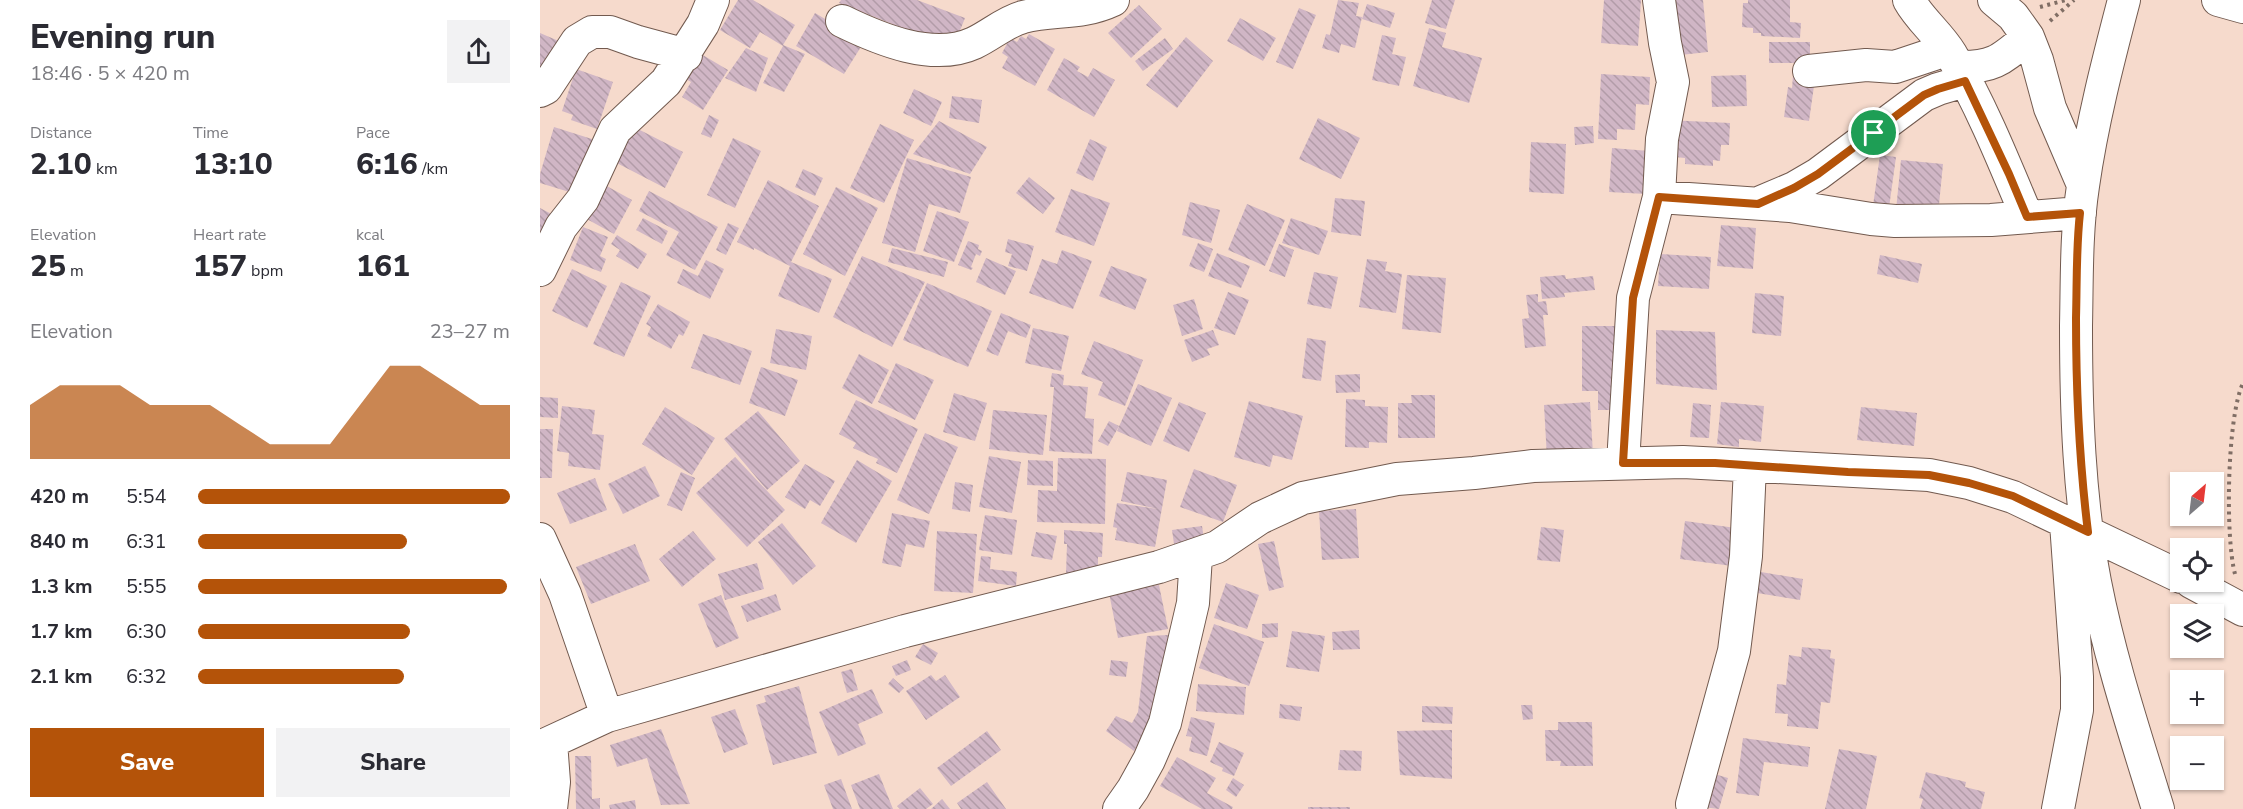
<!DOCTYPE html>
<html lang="en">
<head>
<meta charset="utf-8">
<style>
	body { margin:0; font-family:"Nunito Sans",sans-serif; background:#f2f2f3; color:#2b2b33; height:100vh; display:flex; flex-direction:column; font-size:22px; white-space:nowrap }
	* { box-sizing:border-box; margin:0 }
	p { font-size:20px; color:#7c7c81 }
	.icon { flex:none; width:33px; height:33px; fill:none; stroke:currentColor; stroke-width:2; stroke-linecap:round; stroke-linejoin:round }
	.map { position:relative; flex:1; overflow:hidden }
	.side { display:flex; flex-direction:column; background:#fff; width:540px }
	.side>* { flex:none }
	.needle { width:39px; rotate:28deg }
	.controls { position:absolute; left:1630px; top:472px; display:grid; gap:12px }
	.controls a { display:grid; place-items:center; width:54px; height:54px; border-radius:0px; background:#fff; box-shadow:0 2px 4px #0004; font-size:30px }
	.pin { position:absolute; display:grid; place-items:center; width:51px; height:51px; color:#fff; margin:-26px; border:3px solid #fff; border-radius:50%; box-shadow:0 2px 6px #0007 }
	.round { display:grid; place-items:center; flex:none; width:63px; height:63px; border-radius:0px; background:#f2f2f3 }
	.summary { display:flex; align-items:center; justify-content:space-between; height:102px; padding:0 30px }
	h1 { font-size:33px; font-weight:800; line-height:45px }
	.metrics { display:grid; grid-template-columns:repeat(3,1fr); gap:9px; height:102px; padding:6px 30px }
	.metrics div { display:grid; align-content:center }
	.metrics b { font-size:30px; font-weight:800 }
	.metrics small { font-size:16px; font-weight:400 }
	.metrics p { font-size:16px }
	.chart { height:168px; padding:12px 30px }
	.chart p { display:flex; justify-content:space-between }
	.chart svg { width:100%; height:108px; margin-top:6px; fill:#b45309; opacity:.7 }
	.action { display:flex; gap:12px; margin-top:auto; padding:12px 30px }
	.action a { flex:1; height:69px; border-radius:0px; background:#b45309; color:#fff; font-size:24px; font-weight:800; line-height:69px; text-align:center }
	.action a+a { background:#f2f2f3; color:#2b2b33 }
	ul { padding:0 30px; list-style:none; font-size:20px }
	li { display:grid; grid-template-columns:96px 72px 1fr; align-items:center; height:45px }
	li i { height:15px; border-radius:8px; background:#b45309 }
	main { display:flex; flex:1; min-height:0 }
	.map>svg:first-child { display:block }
</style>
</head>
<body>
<main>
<section class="side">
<div class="summary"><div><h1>Evening run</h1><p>18:46 · 5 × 420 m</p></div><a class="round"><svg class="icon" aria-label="share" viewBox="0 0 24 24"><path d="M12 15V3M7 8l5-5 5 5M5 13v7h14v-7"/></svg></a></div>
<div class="metrics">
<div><p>Distance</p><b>2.10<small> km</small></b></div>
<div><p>Time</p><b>13:10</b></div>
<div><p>Pace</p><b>6:16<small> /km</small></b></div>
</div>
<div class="metrics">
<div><p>Elevation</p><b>25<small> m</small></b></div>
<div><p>Heart rate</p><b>157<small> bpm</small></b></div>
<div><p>kcal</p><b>161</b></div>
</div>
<div class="chart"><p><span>Elevation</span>23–27 m</p>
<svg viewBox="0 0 160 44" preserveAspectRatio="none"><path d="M0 44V22L10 14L20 14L30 14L40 22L50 22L60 22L70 30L80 38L90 38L100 38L110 22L120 6L130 6L140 14L150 22L160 22V44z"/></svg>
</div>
<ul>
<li><b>420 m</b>5:54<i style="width:100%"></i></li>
<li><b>840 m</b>6:31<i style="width:67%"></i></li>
<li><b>1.3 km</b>5:55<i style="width:99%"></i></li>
<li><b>1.7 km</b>6:30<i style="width:68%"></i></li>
<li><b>2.1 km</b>6:32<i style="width:66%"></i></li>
</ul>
<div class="action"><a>Save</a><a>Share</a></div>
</section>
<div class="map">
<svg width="1703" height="809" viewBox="0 0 1703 809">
	<defs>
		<pattern id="building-back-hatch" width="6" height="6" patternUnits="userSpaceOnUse" patternTransform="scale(1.5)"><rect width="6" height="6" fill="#d0b6c5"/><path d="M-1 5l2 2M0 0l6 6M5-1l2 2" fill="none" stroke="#b29ca8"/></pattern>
	</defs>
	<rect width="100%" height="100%" fill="#f6dacc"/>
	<!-- building -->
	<path fill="url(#building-back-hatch)" d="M198 0H213L255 25 243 45 265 54 244 92 223 83 243 46 220 32 210 48 180 30Z
		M301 0H377L425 18 413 48 299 3Z
		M798 0 819 3 816 16 822 17 815 48 801 44 799 53 782 48 786 34 790 35Z
		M892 0H915L906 29 885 23Z
		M1064 0H1101L1098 46 1061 43Z
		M1126 0H1163L1168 52 1131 56Z
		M1208 0H1250V22L1261 23 1260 38 1221 36V33H1213V28L1202 27 1203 3H1208Z
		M827 4 855 13 850 28 822 19Z
		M599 5 622 29 591 58 568 33Z
		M759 8 776 15 753 69 736 62Z
		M275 13 324 42 304 74 256 46Z
		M700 18 736 38 723 61 687 41Z
		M889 28 906 33 902 47 942 58 929 103 873 86Z
		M0 33 21 42 0 83Z
		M489 34 515 49 495 86 462 68 468 57 462 53 470 38 477 42 481 36 486 39Z
		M842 35 856 38 852 54 866 57 859 86 832 80Z
		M646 37 673 61 637 108 606 85Z
		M625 38 633 49 603 71 595 61Z
		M1229 42H1270V63H1229Z
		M206 48 228 58 216 92 185 78Z
		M161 54 188 70 163 110 142 97 151 82 146 79Z
		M524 58 540 67 537 71 548 77 553 68 575 80 554 117 507 90Z
		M36 69 73 82 57 129 31 120 33 115 22 111Z
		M1061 74 1110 77 1109 105 1096 104 1095 130 1077 129V140L1058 139Z
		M1206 75 1207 106 1172 107 1171 76Z
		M1253 76 1275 79 1269 121 1244 117 1248 87 1252 88Z
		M374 89 402 102 391 126 363 113Z
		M412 96 442 100 439 123 409 118Z
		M169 115 179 120 171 138 161 134Z
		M778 118 820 138 801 179 759 159Z
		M1127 120 1190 123 1189 145H1181L1180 161 1173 160V166L1145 164V158L1125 156Z
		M399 121 447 147 430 174 373 154Z
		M340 124 374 140 344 203 310 188Z
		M1053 126 1054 143 1035 145 1034 127Z
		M14 127 55 140 39 195 0 183V174Z
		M94 127 143 152 125 188 71 160Z
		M193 138 221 151 195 208 167 195Z
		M550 139 567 147 553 181 536 173Z
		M991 142 1026 144 1024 194 989 192Z
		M1072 148 1109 151 1106 194 1069 192Z
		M1340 155 1356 157 1348 215 1332 213Z
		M367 158 431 177 420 213 389 204 375 252 342 243Z
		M1361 160 1403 164 1398 215 1356 210Z
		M263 169 283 178 275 196 255 187Z
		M489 177 515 198 503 214 476 193Z
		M228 180 279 206 251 262 292 279 279 313 238 296 250 266 214 248V250L197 242Z
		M63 184 92 200 74 234 45 218Z
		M296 187 338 208 305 276 263 254Z
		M531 189 570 203 554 246 515 232Z
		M109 191 178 227 155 270 126 255 139 232 99 211Z
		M795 198 825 201 821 236 791 232Z
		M650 202 680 210 671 243 642 235Z
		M707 204 745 220 725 266 688 250Z
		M0 208 21 219 0 253Z
		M397 211 429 222 414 262 383 251Z
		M103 218 128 231 122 244 96 230Z
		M751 218 788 231 779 255 742 243Z
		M188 223 199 228 186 255 176 250Z
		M1181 225 1216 228 1213 269 1177 266Z
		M43 227 68 237 60 256 66 259 61 272 30 260Z
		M77 235 107 254 98 269 76 256 80 250 71 244Z
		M468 239 494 246 487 271 468 266 472 254 465 252Z
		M428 241 439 245 438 249 442 251 440 256 436 254 431 267 433 268 431 270 418 265Z
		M658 243 673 249 664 272 649 266Z
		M739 244 754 250 745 277 729 271Z
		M352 248 408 262 404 277 348 262Z
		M522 250 552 261 533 309 489 293 502 259 517 264Z
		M677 253 710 266 701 288 668 276Z
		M1120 254 1171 257 1169 289 1118 286Z
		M1340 255 1382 264 1378 283 1337 274Z
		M322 256 385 282 352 347 293 317Z
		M446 258 476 271 465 295 436 282Z
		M827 259 847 262 845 271 862 274 856 313 819 307Z
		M166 260 184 269 170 299 137 283 143 269 158 276Z
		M571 266 607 279 595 310 559 296Z
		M32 269 67 286 47 328 12 311Z
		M774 272 798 277 791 309 767 304Z
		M867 275 906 278 901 333 862 329Z
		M1025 275 1026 279 1053 276 1055 290 1024 293 1025 297 1002 299 1000 277Z
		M81 282 111 296 84 357 53 344Z
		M387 283 452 311 428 367 363 340Z
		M688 292 709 300 695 335 674 328Z
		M1215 293 1244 296 1241 336 1212 333Z
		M998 294V302L1006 301 1008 315H1003L1006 346 985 348 982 319 989 318 986 295Z
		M654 299 663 329 642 336 633 305Z
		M118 304 150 322 143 336 139 334 131 349 107 336 111 327 106 324Z
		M461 313 491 325 486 338 468 331 458 356 446 351Z
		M1042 326H1077V410H1058V391H1042Z
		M493 328 529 336 521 371 485 363Z
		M236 329 272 336 266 370 230 363Z
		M673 330 679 345 667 349 670 355 652 362 644 340Z
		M1116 330 1175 332 1177 390 1116 384Z
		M163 334 212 351 200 385 151 368Z
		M767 338 786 341 781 381 762 378Z
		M554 341 603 360 585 406 558 395 563 382 541 374Z
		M319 354 349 370 332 404 302 388Z
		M356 363 394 380 375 420 338 402Z
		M221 367 258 380 245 416 209 403Z
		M512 373 524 375 523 385 548 387 545 418 554 419 552 454 509 451 514 387H510Z
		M820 374V392L796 393 795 375Z
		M598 384 632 398 611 446 577 431Z
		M414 393 447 403 435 441 403 432Z
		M871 395H895V438H858V403H872Z
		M0 397 18 398V418L0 417Z
		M806 399 825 400V406L848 407 847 443 829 442V448L805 447Z
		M316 400 378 429 357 473 336 463 338 459 313 448 316 443 299 434Z
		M709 401 763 416 752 460 733 455 730 467 694 457Z
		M639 402 666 413 649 452 623 441Z
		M1050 402 1053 455 1007 458 1004 405Z
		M1181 402 1224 406 1221 442 1199 439V447L1177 444Z
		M1153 403 1171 405 1169 438 1150 437Z
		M22 406 55 410 52 434 64 435 60 470 28 466 29 453 17 451Z
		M125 407 175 438 152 475 102 444Z
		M1321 407 1377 413 1374 446 1317 440Z
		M453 410 507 415 503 455 449 449Z
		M218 411 260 461 227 490 184 439Z
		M569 421 579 426 568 446 558 441Z
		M0 429H13L12 478H0Z
		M385 433 418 447 389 514 357 500Z
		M449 456 481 462 472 513 439 507Z
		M195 457 245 510 207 547 156 493Z
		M518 458 566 459 565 524 497 522 498 490 517 491Z
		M317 460 352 481 316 543 281 523Z
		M488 460 513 461V486L487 485Z
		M265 464 295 481 280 506 270 500 265 509 245 497Z
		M105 466 120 496 83 514 68 484Z
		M654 469 697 485 683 522 640 507Z
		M141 472 155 478 142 511 127 505Z
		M587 472 627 480 615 547 575 540 577 528 573 527 577 503 618 509 581 501Z
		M55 478 67 510 30 524 17 493Z
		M415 482 433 485 430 512 412 509Z
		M816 509 819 558 782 560 779 511Z
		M352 513 390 521 384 548 366 544 361 567 342 563Z
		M445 515 477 520 472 555 439 550Z
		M1145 521 1196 528 1192 566 1140 559Z
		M242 523 276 566 253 585 218 542Z
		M662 526 664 539 634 544 632 530Z
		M1001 527 1024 530 1020 562 997 560Z
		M524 530 563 533 562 557H558V576L526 574 527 544H524Z
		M153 531 176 559 142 587 119 559Z
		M397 531 437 534 433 593 394 591Z
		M496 532 517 536 512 560 491 556Z
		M734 541 744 587 729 591 718 544Z
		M95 544 110 581 51 604 36 567Z
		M441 556 451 557 450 569 477 572 476 586 438 581Z
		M217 563 224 589 185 600 178 574Z
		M1221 572 1263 579 1260 600 1217 593Z
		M686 583 719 595 707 629 674 618Z
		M619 585 628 629 578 638 569 593Z
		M236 594 241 610 207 622 201 606Z
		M181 595 199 638 176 648 158 604Z
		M738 623V637L722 638V624Z
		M674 624 724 642 709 686 659 668Z
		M819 630 820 649 793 650 792 632Z
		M752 631 785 636 779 672 746 667Z
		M628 635 619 709 594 751 566 731 576 716 592 723 598 712 607 636Z
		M383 644 398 653 391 665 375 657Z
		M1262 647 1291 650 1290 658 1295 659 1290 703 1281 702 1278 729 1247 726 1248 714 1235 713 1237 684 1246 685 1249 655 1261 657Z
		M367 660 371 670 356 676 352 666Z
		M571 660 588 662 586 677 569 675Z
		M312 669 318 690 307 693 301 672Z
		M391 675 396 681 405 675 420 697 386 720 366 691Z
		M353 678 364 688 359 693 348 684Z
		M658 684 706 687 704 715 656 711Z
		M259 686 277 753 233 765 216 705 226 702 224 696Z
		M332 689 343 713 318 724 326 744 298 756 279 712Z
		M740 704 762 707 760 721 739 718Z
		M981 705H992L993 719 983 720Z
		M882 706 913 707 912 724 882 722Z
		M195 709 208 744 184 753 171 717Z
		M651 717 675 723 667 756 649 751 652 737 646 736Z
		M1018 722H1052L1053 766H1020L1021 761H1006L1005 730H1018Z
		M121 729 150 804 121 805 107 758 77 767 70 745Z
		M912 730V779L860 775 857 731Z
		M447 731 461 750 411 786 397 768Z
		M1203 738 1270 747 1268 767 1224 762 1219 796 1196 793Z
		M679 742 704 753 694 776 682 771 683 768 670 762Z
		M1299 749 1337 756 1326 809H1285Z
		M800 750 822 751 821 771 798 770Z
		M35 756H51L52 799 60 798V809H36Z
		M637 757 676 778 667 793 693 807 692 809H662L620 786Z
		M1386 772 1426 782 1425 787 1445 792 1441 809H1380L1383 799 1379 798Z
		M1171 773 1188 778 1179 809 1162 807Z
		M339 774 353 809H320L311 785Z
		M693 778 704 785 696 797 686 790Z
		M301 779 312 809H293L284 785Z
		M447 782 466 809H421L417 803Z
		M380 788 393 804 386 809H360L357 806Z
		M402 799 410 809H391Z
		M95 800 96 809H70L69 805Z
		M768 807H810V809H768Z"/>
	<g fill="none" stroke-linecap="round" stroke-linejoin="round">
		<!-- minor casing -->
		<g stroke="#725a4f" stroke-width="34">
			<path id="minor" d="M1369 0C1380 20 1399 34 1411 54 1441 105 1464 162 1487 217
				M1454 0 1473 16 1488 37 1497 60 1510 108 1543 185
				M1584 0C1568 61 1552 123 1543 186 1536 232 1537 279 1536 326 1536 412 1539 498 1555 582 1570 659 1595 734 1618 809
				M1678 0 1703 7
				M302 21C339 39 393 62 434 43 451 35 465 22 483 17 515 9 541 15 573 0
				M1418 67C1454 68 1462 59 1488 37
				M1269 71 1326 65 1355 67 1394 54
				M0 91 6 88 37 41 52 32H70L98 42 146 55
				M1119 197 1250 206 1331 219 1355 221 1451 220 1540 213
				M1221 202 1254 188 1278 174 1384 95 1398 89 1425 81
				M0 270 21 227 43 199 75 130 126 82 163 24 173 0
				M1083 463 1093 298 1119 197 1122 139 1133 82 1125 43 1119 0
				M0 539 25 594 67 716
				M1651 582 1703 610
				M0 747 67 716 365 631 619 567 677 547 720 518 763 498 857 479 934 473 993 466 1143 462 1389 475 1429 483 1473 497 1641 577
				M1152 804 1194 651 1206 556 1210 466
				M11 809 14 782 11 742
				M579 809 593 789 609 760 625 723 653 603 656 556
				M1518 809 1537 710V677L1526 523"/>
		</g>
		<!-- path -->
		<path stroke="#806e65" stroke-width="4" stroke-dasharray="3 4.5" stroke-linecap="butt" d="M1500 7 1526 0
			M1510 21 1534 0
			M1695 574C1685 537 1687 417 1703 383"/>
		<!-- minor -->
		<use href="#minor" stroke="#fff" stroke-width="32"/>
	</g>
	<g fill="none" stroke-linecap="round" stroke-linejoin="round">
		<!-- route casing -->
		<g stroke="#fff" stroke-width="12">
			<path id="route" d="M1425 81 1469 174 1487 217 1540 213C1536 248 1537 283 1536 318 1536 392 1539 459 1548 532L1473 496 1429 483 1389 475 1308 472 1175 463H1083L1093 298 1119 197 1218 204 1254 188 1278 174 1384 95 1398 89Z"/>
		</g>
		<!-- route -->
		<use href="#route" stroke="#b45309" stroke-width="8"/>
	</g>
</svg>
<div class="controls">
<a><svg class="needle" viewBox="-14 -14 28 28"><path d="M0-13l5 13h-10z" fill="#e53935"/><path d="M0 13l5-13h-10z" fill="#7c7c81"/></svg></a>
<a><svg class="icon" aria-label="locate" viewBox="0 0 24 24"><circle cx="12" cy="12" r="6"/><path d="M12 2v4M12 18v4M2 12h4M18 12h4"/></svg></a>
<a><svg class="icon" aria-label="layers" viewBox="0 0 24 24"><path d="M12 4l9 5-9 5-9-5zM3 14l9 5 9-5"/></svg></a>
<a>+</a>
<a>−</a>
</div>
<div class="pin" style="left:1334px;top:133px;background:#1e9e55"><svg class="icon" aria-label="arrive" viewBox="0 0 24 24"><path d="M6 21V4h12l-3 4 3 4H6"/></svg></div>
</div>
</main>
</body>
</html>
